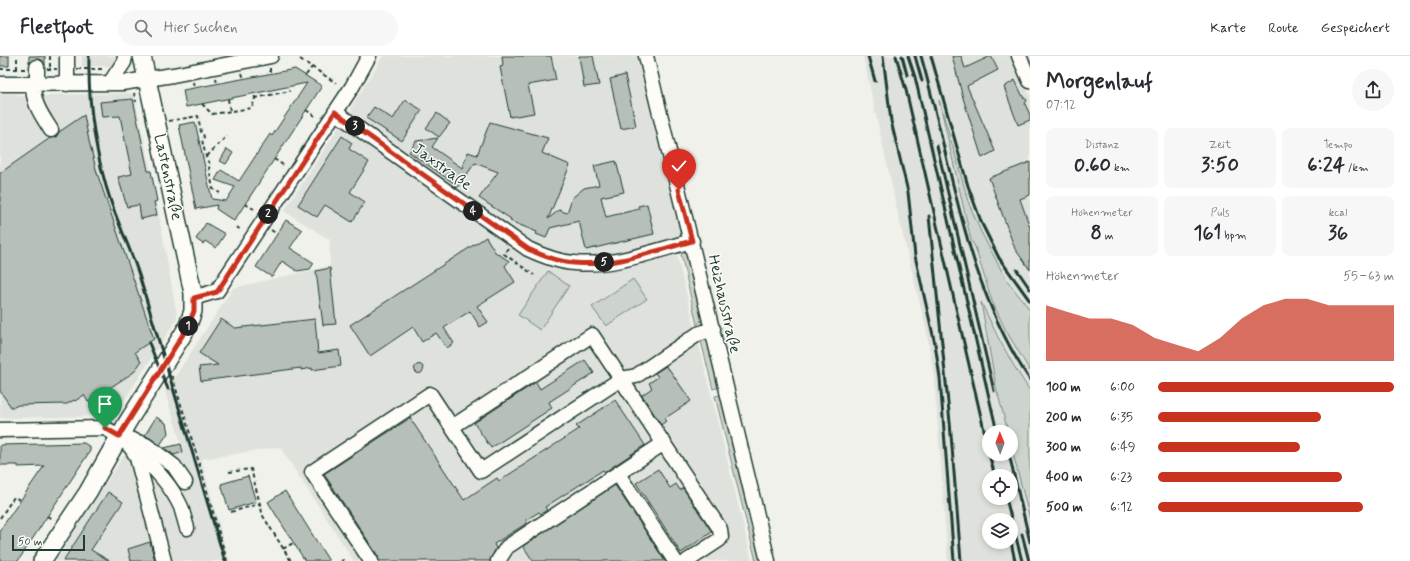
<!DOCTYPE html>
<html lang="de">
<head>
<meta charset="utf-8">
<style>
	body { margin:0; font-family:Mynerve,sans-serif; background:#f7f7f7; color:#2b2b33; height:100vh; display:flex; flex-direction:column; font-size:15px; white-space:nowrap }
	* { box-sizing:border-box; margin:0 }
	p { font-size:13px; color:#7c7c81 }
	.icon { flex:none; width:22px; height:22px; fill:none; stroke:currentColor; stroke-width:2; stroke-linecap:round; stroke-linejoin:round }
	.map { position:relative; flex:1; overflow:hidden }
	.sheet { display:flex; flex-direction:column; background:#fff; width:380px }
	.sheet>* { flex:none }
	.needle { width:26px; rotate:359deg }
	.tools { position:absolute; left:982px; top:369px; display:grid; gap:8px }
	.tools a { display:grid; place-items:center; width:36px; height:36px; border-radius:50%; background:#fff; box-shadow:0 2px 6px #0003; font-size:20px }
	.scale { position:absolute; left:12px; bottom:10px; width:73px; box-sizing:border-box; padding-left:4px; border:2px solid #1f3d34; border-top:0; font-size:11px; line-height:14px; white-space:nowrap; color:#1f3d34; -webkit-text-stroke:3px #fdfcf7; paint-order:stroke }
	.pin { position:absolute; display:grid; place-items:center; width:34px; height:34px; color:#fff; margin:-41px -17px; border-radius:50% 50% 50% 0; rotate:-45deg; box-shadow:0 0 4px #0007 }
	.pin .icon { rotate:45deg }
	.km { position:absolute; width:20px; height:20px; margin:-10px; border-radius:50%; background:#222; color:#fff; font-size:11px; line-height:20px; text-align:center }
	.round { display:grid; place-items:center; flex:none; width:42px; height:42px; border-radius:21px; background:#f7f7f7 }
	.summary { display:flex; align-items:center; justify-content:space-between; height:68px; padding:0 16px }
	h1 { font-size:22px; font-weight:800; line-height:30px }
	.metrics { display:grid; grid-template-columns:repeat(3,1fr); gap:6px; height:68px; padding:4px 16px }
	.metrics div { display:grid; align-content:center; border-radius:8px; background:#f7f7f7; text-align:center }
	.metrics b { font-size:20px; font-weight:800 }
	.metrics small { font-size:11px; font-weight:400 }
	.metrics p { font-size:11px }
	.chart { height:112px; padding:8px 16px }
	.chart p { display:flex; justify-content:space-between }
	.chart svg { width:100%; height:72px; margin-top:4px; fill:#c8321e; opacity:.7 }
	ul { padding:0 16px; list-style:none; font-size:13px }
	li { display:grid; grid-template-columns:64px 48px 1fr; align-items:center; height:30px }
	li i { height:10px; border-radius:5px; background:#c8321e }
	header { display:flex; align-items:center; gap:24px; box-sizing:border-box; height:56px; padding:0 20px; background:#fff; border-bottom:1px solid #e1e1e2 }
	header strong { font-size:19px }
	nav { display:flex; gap:22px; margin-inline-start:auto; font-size:14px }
	.search { width:280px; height:36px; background:#f7f7f7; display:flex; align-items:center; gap:10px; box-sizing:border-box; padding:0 14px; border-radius:22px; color:#7c7c81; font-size:15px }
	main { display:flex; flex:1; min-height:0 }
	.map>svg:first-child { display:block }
</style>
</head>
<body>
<header>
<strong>Fleetfoot</strong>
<div class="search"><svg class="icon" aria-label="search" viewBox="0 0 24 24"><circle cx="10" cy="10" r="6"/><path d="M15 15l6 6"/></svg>Hier suchen</div>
<nav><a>Karte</a><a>Route</a><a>Gespeichert</a></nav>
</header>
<main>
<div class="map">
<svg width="1030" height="505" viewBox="0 0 1030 505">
	<rect width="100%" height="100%" fill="#f0f1eb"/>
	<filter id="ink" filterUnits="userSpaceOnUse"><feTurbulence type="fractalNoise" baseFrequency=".025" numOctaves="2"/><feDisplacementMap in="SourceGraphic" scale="8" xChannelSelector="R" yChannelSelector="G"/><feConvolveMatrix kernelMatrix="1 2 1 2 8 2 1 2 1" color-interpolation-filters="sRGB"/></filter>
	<g filter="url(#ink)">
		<!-- built -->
		<path fill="#dfe2dc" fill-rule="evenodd" d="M82 0H128L118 10H82Z
			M383 0H640L681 173 678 180 675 182 621 197 599 200 560 197 548 194 531 186 353 59 351 54 352 50Z
			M863 0H1013L1030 41V254L1006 223 981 176 968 145 940 52 971 184 975 191 984 222 1020 300 1030 315V335L1014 310 982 248 996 331 1008 376H989V398H1011V390L1030 463V505H948L934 320 926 273 900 167ZM989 420H1011V442H989ZM989 464H1011V486H989Z
			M130 37 134 39 151 115 177 259V263L114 360 0 362V38H17V40H49L50 39Z
			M341 68 395 108 396 106 485 169 484 171 512 192 529 203 546 210 564 213 598 215 623 212 677 199 752 505H354L280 391 201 403 229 505H55L139 376 176 399 184 396 165 336 233 232 330 210V184L284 155Z"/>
		<!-- green -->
		<path fill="#cdd3cd" stroke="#768880" d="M939 44 958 108 968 145 981 176 1006 223 1030 254V315L1005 273 992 245 975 191 971 184Z
			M684 197 689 201 703 261 700 266 697 269 681 198Z
			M548 215 569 230 540 274 518 259Z
			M633 223 647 243 606 270 592 251Z
			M981 246 998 281 1014 310 1030 335V463L1011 390V376H1008L996 331Z
			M707 282 708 284 719 331 713 333 701 285Z
			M720 339 723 342 761 505H756L715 340Z"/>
		<!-- building -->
		<path fill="#b6bfb8" stroke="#1f3d34" d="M0 0H9V10H0Z
			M29 0H45V10L42 4 37 3 32 4 29 7Z
			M502 0H551L556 24 528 29 534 57 510 61 500 11 503 10Z
			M579 0H593L599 29 584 31Z
			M952 0H961L965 12 991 0 998 14 967 30 995 95 982 102 963 42Z
			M295 13 322 30 234 165 216 153 217 149 196 153 179 69 195 66 212 143 226 145 235 131 215 124 221 114 239 125 270 78 272 80 307 27 186 51 183 34Z
			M625 19 636 70 621 73 610 23Z
			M1015 24 1023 41 1027 44 1025 48 1030 59V64L1018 69 1004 31Z
			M133 43 148 115H151L157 145 154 146 157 159 141 163 139 149 127 151 118 121 132 118 120 60 102 61 100 46Z
			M405 44 422 54 402 85 366 62 374 51 393 63Z
			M437 57 450 67 439 81 426 72Z
			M84 59 89 85 97 117 154 283 135 296 141 306 134 316 88 346 84 339 75 345 74 344 67 348 18 349 14 351H11L0 335V117L50 82 56 81 59 76Z
			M490 66 548 82 542 97 570 109 548 163 559 154 567 157 572 142 584 132 599 129 594 110 616 105 624 136 601 141 606 161 639 153 638 150 647 148 654 178 586 194 579 165 550 172 546 182 536 178 537 176 510 165 511 163 479 142 498 116 475 107 457 132 454 130 455 128 409 96 416 85 438 82 432 91 462 112 468 96 477 99Z
			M342 80 352 87 349 93 369 106 350 136 365 146 352 166 325 149 317 161 298 149Z
			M227 93 233 97 226 108 220 105Z
			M1030 106V139L1020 143 1030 171V214L1015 193 989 122Z
			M286 164 302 174 290 192 314 207 310 213 297 215 282 205 272 221 256 211Z
			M206 167 225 178 216 192 205 185 203 188 196 183Z
			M486 181 495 196 509 205 505 210 515 226 477 250 488 266 480 271 470 255 444 272 454 287 447 292 436 277 422 286 413 271 370 300 350 269Z
			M330 212 336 268 323 269 316 215Z
			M221 263 235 272 315 263 318 297 339 294 341 310 312 314V312L301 314V312L201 325 199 311 218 309 199 297Z
			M585 304 594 317 549 346 552 352 491 392 474 367 536 326 540 333Z
			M414.5 313a4.5 4.5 0 1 1 9 0a4.5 4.5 0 1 1-9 0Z
			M666 310 668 314 669 313 691 345 664 363 666 365 661 369 642 339 652 332 649 327 658 321 655 317Z
			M615 344 645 389 605 416 603 414 545 451 547 454 541 458 539 456 526 464 527 467 494 488 496 492 490 505H379L378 500 324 418 410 362 464 444 497 422 499 425 579 373 576 370Z
			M156 361 166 367 168 377 160 389 145 379Z
			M84 387 90 391V395L18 505H0V474L44 410 18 411V409H0V389Z
			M181 388 183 396 174 399 164 392Z
			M658 413 670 432 676 428 680 434 683 432 712 476 681 497 636 427Z
			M248 420 256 446 229 454 221 428Z
			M615 429 665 505H533L523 490Z
			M285 435 329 505H305L268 446Z
			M108 436 123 446 91 494 110 505H63Z
			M150 486 155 505H131L128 493Z"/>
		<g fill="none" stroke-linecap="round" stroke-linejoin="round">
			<!-- minor casing -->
			<g stroke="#1f3d34" stroke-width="17">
				<path id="minor" d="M67 0V28
					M646 0 768 505
					M1019 0 1030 25
					M37 11V28
					M110 27 124 6 125 0
					M0 28 122 27 173 19 271 0
					M33 28C33 48 41 58 51 74
					M335 56 528 193C543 200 558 206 574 207 614 211 654 195 692 185
					M193 242 217 235 352 31 369 0
					M452 371 592 279 720 473 721 481 719 484 687 505
					M0 374 105 372C119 380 131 387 137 402L164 505
					M124 381 146 389 174 410 185 426
					M135 395C153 410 171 429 181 451 183 458 185 465 187 472
					M618 418 675 505
					M371 505 312 416 430 338 481 415 621 323 636 320 698 278 713 273
					M498 505 507 491 664 387"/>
			</g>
			<!-- major casing -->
			<g stroke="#1f3d34" stroke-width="20">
				<path id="major" d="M42 505 88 436 127 367 187 272 193 255V237L142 0"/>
			</g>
			<!-- path -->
			<path stroke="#1f3d34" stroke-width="2" stroke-dasharray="4 3" stroke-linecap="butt" d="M50 0V13
				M300 3 336 27
				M270 12V17
				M0 13H27
				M17 13V0
				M47 13H57
				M77 13H105
				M242 17 244 23
				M306 19 312 11
				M216 22 217 28
				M193 26 194 32
				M134 37 136 46
				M255 42 290 35
				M228 43 230 55
				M202 48 212 58 252 52 255 42 254 38
				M306 54 315 60
				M169 65 198 60 201 76 203 78 204 81 202 84 207 105 209 106 210 110 209 112 213 133 220 137
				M207 100 227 80
				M274 103 283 109
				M245 148 254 153
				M236 171 240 173
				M271 174 277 178
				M508 192 504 198 534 219
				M172 320 197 400 227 505
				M229 416 251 413 263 460 291 505
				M231 456 259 448
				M47 460 52 463
				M0 462 14 441 20 444
				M283 493 293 487
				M341 505 344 504"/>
			<!-- minor -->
			<use href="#minor" stroke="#fdfcf7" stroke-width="14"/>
			<!-- major -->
			<use href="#major" stroke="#fdfcf7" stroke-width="17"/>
			<!-- rail -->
			<path stroke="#1f3d34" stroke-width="3" d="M89 0C88 49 95 98 111 146 119 170 131 194 139 219 168 314 196 410 225 505
				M868 0 875 25
				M883 0 891 65 908 136 915 200 935 288 940 322 954 505
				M896 0 906 34 989 396
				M902 0 907 19
				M908 0 915 21 997 376
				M915 0 922 25
				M921 0C952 109 965 228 1030 324
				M931 0 968 130 982 168 999 202 1030 245
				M937 90 994 335
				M929 160 950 366 961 505
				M1017 214 1030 233
				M149 287 168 333
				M989 398 995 420
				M1009 398 1030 486
				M1006 442 1022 505
				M1022 478 1029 505
				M1011 486 1015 505"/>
		</g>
	</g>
	<g fill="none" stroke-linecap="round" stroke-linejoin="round" filter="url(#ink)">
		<!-- route casing -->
		<g stroke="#fff" stroke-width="8">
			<path id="route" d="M105 372 119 380 187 272 194 255V242L217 236 335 56 528 193C543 200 558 206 574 207 614 211 654 195 692 185L679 134"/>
		</g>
		<!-- route -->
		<use href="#route" stroke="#c8321e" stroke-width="5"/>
	</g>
	<g text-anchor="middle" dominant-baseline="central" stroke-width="3" stroke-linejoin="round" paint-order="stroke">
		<!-- street labels -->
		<g font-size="16" fill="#1f3d34" stroke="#fdfcf7">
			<text transform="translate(442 111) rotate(36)">Jaxstraße</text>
			<text transform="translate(168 121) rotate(78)">Lastenstraße</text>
			<text transform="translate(724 248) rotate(77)">Heizhausstraße</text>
		</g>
	</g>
</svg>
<div class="tools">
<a><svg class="needle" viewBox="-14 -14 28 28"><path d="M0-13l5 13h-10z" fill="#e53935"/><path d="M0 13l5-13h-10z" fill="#7c7c81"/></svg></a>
<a><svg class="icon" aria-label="locate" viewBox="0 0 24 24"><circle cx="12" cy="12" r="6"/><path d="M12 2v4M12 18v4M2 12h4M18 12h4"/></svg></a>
<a><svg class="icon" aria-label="layers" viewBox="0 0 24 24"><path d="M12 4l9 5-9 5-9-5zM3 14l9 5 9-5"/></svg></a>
</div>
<div class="scale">50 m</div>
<div class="pin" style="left:105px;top:372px;background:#1e9e55"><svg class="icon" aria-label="arrive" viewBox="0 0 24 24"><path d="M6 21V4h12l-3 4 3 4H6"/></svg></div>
<div class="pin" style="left:679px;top:134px;background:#d93025"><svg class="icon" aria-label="check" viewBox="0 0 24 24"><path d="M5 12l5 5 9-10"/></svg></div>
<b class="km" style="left:188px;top:270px">1</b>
<b class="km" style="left:268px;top:158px">2</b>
<b class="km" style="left:355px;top:70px">3</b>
<b class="km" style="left:473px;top:155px">4</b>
<b class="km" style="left:604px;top:206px">5</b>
</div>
<section class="sheet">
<div class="summary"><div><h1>Morgenlauf</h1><p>07:12</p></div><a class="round"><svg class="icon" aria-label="share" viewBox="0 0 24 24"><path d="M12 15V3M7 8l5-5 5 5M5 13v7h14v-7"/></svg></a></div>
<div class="metrics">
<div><p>Distanz</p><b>0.60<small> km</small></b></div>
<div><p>Zeit</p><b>3:50</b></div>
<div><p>Tempo</p><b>6:24<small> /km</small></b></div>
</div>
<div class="metrics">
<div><p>Höhenmeter</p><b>8<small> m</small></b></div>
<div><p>Puls</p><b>161<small> bpm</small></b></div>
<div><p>kcal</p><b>36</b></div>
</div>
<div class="chart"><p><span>Höhenmeter</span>55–63 m</p>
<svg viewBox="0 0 160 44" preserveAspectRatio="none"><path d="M0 44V10L10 14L20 18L30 18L40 22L50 30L60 34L70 38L80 30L90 18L100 10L110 6L120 6L130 10L140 10L150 10L160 10V44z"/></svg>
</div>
<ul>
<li><b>100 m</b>6:00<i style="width:100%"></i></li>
<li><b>200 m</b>6:35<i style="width:69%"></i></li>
<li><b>300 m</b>6:49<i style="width:60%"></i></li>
<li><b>400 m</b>6:23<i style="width:78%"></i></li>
<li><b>500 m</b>6:12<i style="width:87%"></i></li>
</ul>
</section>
</main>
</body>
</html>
